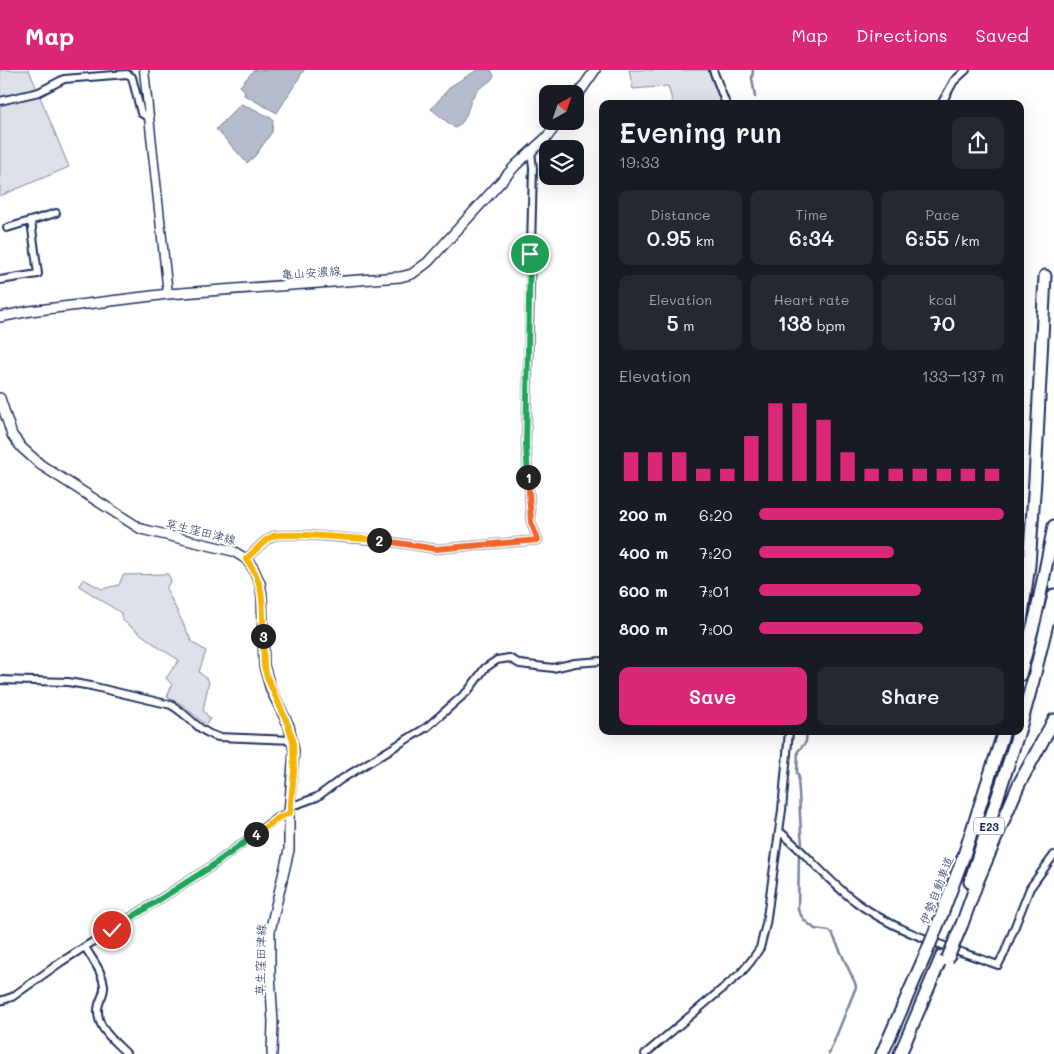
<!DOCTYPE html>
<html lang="en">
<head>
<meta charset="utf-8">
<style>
	body { margin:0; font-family:Mali,"Klee One",sans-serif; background:#242831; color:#f1f3f6; height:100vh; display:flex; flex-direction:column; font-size:19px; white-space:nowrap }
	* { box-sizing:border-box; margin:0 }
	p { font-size:16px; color:#9ea1a6 }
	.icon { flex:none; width:28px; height:28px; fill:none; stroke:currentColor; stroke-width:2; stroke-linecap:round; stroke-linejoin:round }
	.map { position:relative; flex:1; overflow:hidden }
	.sheet { position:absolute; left:599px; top:30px; width:425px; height:635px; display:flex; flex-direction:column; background:#171b24; border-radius:10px; box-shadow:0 5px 20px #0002 }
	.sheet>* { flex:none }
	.needle { width:32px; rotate:40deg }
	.tools { position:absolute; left:539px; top:15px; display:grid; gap:10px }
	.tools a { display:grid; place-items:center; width:45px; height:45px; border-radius:10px; background:#171b24; box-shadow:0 5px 20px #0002; font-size:25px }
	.pin { position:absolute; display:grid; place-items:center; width:42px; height:42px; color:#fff; margin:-21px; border:2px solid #fff; border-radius:50%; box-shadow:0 1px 5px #0007 }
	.km { position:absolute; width:25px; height:25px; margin:-12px; border-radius:50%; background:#222; color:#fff; font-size:14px; line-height:25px; text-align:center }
	.round { display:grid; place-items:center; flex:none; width:52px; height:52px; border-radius:10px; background:#242831 }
	.head { display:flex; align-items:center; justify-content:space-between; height:85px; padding:0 20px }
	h1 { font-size:28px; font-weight:600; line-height:38px }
	.stats { display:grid; grid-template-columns:repeat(3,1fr); gap:8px; height:85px; padding:5px 20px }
	.stats div { display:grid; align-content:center; border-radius:10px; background:#242831; text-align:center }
	.stats b { font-size:21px; font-weight:600 }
	.stats small { font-size:14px; font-weight:400 }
	.stats p { font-size:14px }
	.chart { height:140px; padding:10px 20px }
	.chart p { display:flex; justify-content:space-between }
	.chart svg { width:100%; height:90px; margin-top:5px; stroke:#db2777; stroke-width:6 }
	.button { display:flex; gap:10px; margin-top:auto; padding:10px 20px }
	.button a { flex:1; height:58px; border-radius:10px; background:#db2777; color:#fff; font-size:20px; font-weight:600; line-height:58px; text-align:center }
	.button a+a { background:#242831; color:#f1f3f6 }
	ul { padding:0 20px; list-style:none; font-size:16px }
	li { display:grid; grid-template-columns:80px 60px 1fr; align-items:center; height:38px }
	li i { height:12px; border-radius:6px; background:#db2777 }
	header { display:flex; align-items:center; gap:30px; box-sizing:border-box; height:70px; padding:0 25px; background:#db2777; color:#fff }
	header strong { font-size:24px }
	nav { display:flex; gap:28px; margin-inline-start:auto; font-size:18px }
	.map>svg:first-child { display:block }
</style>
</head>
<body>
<header>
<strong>Map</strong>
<nav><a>Map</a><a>Directions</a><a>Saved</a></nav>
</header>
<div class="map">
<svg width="1054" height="984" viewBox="0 0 1054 984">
	<rect width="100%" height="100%" fill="#fff"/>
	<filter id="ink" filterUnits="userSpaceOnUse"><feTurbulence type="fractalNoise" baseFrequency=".02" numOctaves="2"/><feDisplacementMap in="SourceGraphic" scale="10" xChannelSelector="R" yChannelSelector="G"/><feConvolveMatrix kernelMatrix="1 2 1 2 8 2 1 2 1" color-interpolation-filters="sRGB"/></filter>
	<g filter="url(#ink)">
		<!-- green -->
		<path fill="#dee1e7" stroke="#7c88a2" d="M0 0H29L69 97 0 126Z
			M629 0H708L721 34H673L668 16 633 19Z
			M168 504 171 511 166 518 192 572 206 581 199 602 209 611 203 640 210 649 206 655 181 634 167 627 172 615 166 608 179 590 161 579 122 550 121 543 79 516 83 509 102 519 119 515 123 505Z"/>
		<!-- water -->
		<path fill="#b5bbca" stroke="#77839f" d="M254 0H304L277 43 244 25 245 21 240 16Z
			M477 0H491L494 6C490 14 479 16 474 25 467 36 468 52 455 58L431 39 451 16Z
			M241 34 252 38 273 49 272 62 255 86 247 93 216 59Z"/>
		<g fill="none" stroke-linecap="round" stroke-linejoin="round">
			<!-- stream -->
			<path stroke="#77839f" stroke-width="2.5" d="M753 0 752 8 755 27
				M802 774C800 756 800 739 799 722 799 716 797 712 799 706L797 703 798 681 806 672 807 661
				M799 783 798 840 804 850 815 859 829 861 832 863 855 913 856 917 829 984"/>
			<!-- minor casing -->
			<g stroke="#1b2f5e" stroke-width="10">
				<path id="minor" d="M713 0 726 34
					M0 31 39 22 64 9 127 4 132 7 141 43 149 48
					M941 34 954 11 966 0
					M7 158 56 143
					M0 210 38 204 31 151
					M246 489 265 471 273 466 280 465H307L386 471 436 479 538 470 531 452 526 375 533 98 531 81
					M0 610 68 612 91 616 171 635C188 644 198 662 218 667L293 670
					M290 735 298 734 317 727 340 710 427 657 468 621 485 598 497 590 509 588 520 594 553 598 575 593 602 591
					M779 761C805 782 825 808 852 829 894 862 949 877 998 895L1004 884 1030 818 1054 785
					M85 877C92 889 102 901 104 915 105 922 101 928 99 934 93 955 113 970 126 983
					M0 931 12 927 61 892 212 796 278 747 289 743
					M645 984 741 903 751 891 760 878 766 854 782 740 789 661"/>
			</g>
			<!-- tertiary casing -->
			<g stroke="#1b2f5e" stroke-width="11">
				<path id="tertiary" d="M144 0 168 224"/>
			</g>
			<!-- secondary casing -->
			<g stroke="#1b2f5e" stroke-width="12">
				<path id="secondary" d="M575 29 595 0
					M0 247 30 241 168 224 400 207 412 204 428 192 516 95 547 67 559 51
					M0 328 12 365 22 378 41 395 141 459 233 481 246 489 253 498 260 513 262 526 264 596 271 620 289 656 294 681 289 743V780L270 861V904L273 952 272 984"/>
			</g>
			<!-- motorway casing -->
			<g stroke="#1b2f5e" stroke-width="15">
				<path id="motorway" d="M1020 559 1029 495 1035 410 1045 206
					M1020 605 1036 545 1054 456
					M1020 658 1034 607 1054 525
					M970 812 1019 661
					M942 844 964 785 1004 661
					M962 854 978 810 1019 714 1054 650
					M882 984 928 879
					M900 984 942 886"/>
			</g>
			<!-- minor -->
			<use href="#minor" stroke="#fff" stroke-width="6"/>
			<!-- tertiary -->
			<use href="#tertiary" stroke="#fff" stroke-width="8"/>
			<!-- secondary -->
			<use href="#secondary" stroke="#fff" stroke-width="9"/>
			<!-- motorway -->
			<use href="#motorway" stroke="#fff" stroke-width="11"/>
			<!-- motorway-bridge casing -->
			<g stroke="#1b2f5e" stroke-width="15" stroke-linecap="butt">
				<path id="motorway-bridge" d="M928 879 942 844
					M947 890 962 854"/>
			</g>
			<!-- motorway-bridge -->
			<use href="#motorway-bridge" stroke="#fff" stroke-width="11"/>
		</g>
	</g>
	<g fill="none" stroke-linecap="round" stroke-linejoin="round" filter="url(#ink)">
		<!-- split-1 casing -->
		<g stroke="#fff" stroke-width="10">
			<path id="split-1" d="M528 407 526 375 530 184"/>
		</g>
		<!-- split-2 casing -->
		<g stroke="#fff" stroke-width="10">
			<path id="split-2" d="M379 470 436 479 538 470 531 452 528 407"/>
		</g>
		<!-- split-3 casing -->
		<g stroke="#fff" stroke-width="10">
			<path id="split-3" d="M263 566C263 537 265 512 246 489L266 470 273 466 280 465H307L379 470"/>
		</g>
		<!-- split-4 casing -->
		<g stroke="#fff" stroke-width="10">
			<path id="split-4" d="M256 764 278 748 290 743 294 701 293 670 286 650 267 607 264 596 263 566"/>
		</g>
		<!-- split-5 casing -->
		<g stroke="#fff" stroke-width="10">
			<path id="split-5" d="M112 860 212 796 256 764"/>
		</g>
		<!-- split-1 -->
		<use href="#split-1" stroke="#22a559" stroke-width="6"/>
		<!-- split-2 -->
		<use href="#split-2" stroke="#f0652b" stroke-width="6"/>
		<!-- split-3 -->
		<use href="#split-3" stroke="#f5b400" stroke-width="6"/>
		<!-- split-4 -->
		<use href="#split-4" stroke="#f5b400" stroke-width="6"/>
		<!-- split-5 -->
		<use href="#split-5" stroke="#22a559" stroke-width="6"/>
	</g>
	<g text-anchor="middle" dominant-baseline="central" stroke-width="4" stroke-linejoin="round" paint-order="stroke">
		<!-- shield labels -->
		<rect fill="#fff" stroke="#5f6d8e" stroke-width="1" x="974" y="747.5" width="30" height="17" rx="4"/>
		<g font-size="11" font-weight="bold" fill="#1b2f5e">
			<text x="989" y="756">E23</text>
		</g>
		<!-- street labels -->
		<g font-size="12" fill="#1b2f5e" stroke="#fff">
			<text transform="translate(311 202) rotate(-4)">亀山安濃線</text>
			<text transform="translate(201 461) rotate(14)">草生窪田津線</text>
			<text transform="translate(936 820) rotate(-69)">伊勢自動車道</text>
			<text transform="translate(260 890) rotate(-89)">草生窪田津線</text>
		</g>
	</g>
</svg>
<div class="tools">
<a><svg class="needle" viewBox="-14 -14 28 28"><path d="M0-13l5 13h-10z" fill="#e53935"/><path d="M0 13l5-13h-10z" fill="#9ea1a6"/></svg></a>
<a><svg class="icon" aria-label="layers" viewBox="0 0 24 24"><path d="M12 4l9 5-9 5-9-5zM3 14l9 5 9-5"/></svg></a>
</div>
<div class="pin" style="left:530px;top:184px;background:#1e9e55"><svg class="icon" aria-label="arrive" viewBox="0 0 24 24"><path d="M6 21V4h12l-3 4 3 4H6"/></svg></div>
<div class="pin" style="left:112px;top:860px;background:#d93025"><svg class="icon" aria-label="check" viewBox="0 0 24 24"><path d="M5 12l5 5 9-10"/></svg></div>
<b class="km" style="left:528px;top:407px">1</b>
<b class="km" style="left:379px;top:470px">2</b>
<b class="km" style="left:263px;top:566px">3</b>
<b class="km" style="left:256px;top:764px">4</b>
<section class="sheet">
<div class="head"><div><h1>Evening run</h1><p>19:33</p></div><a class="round"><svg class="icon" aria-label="share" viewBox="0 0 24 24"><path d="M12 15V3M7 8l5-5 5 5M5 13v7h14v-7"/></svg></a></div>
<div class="stats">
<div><p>Distance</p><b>0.95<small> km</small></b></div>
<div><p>Time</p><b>6:34</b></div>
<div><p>Pace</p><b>6:55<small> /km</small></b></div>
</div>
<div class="stats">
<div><p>Elevation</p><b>5<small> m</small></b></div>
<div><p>Heart rate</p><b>138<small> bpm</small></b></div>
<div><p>kcal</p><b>70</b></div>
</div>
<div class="chart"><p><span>Elevation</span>133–137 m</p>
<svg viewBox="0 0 160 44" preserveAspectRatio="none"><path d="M5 44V30M15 44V30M25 44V30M35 44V38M45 44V38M55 44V22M65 44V6M75 44V6M85 44V14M95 44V30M105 44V38M115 44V38M125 44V38M135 44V38M145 44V38M155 44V38"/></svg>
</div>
<ul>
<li><b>200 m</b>6:20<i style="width:100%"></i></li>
<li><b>400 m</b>7:20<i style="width:55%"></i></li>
<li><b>600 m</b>7:01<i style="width:66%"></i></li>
<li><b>800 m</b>7:00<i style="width:67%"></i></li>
</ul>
<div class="button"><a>Save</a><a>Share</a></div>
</section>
</div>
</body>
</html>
